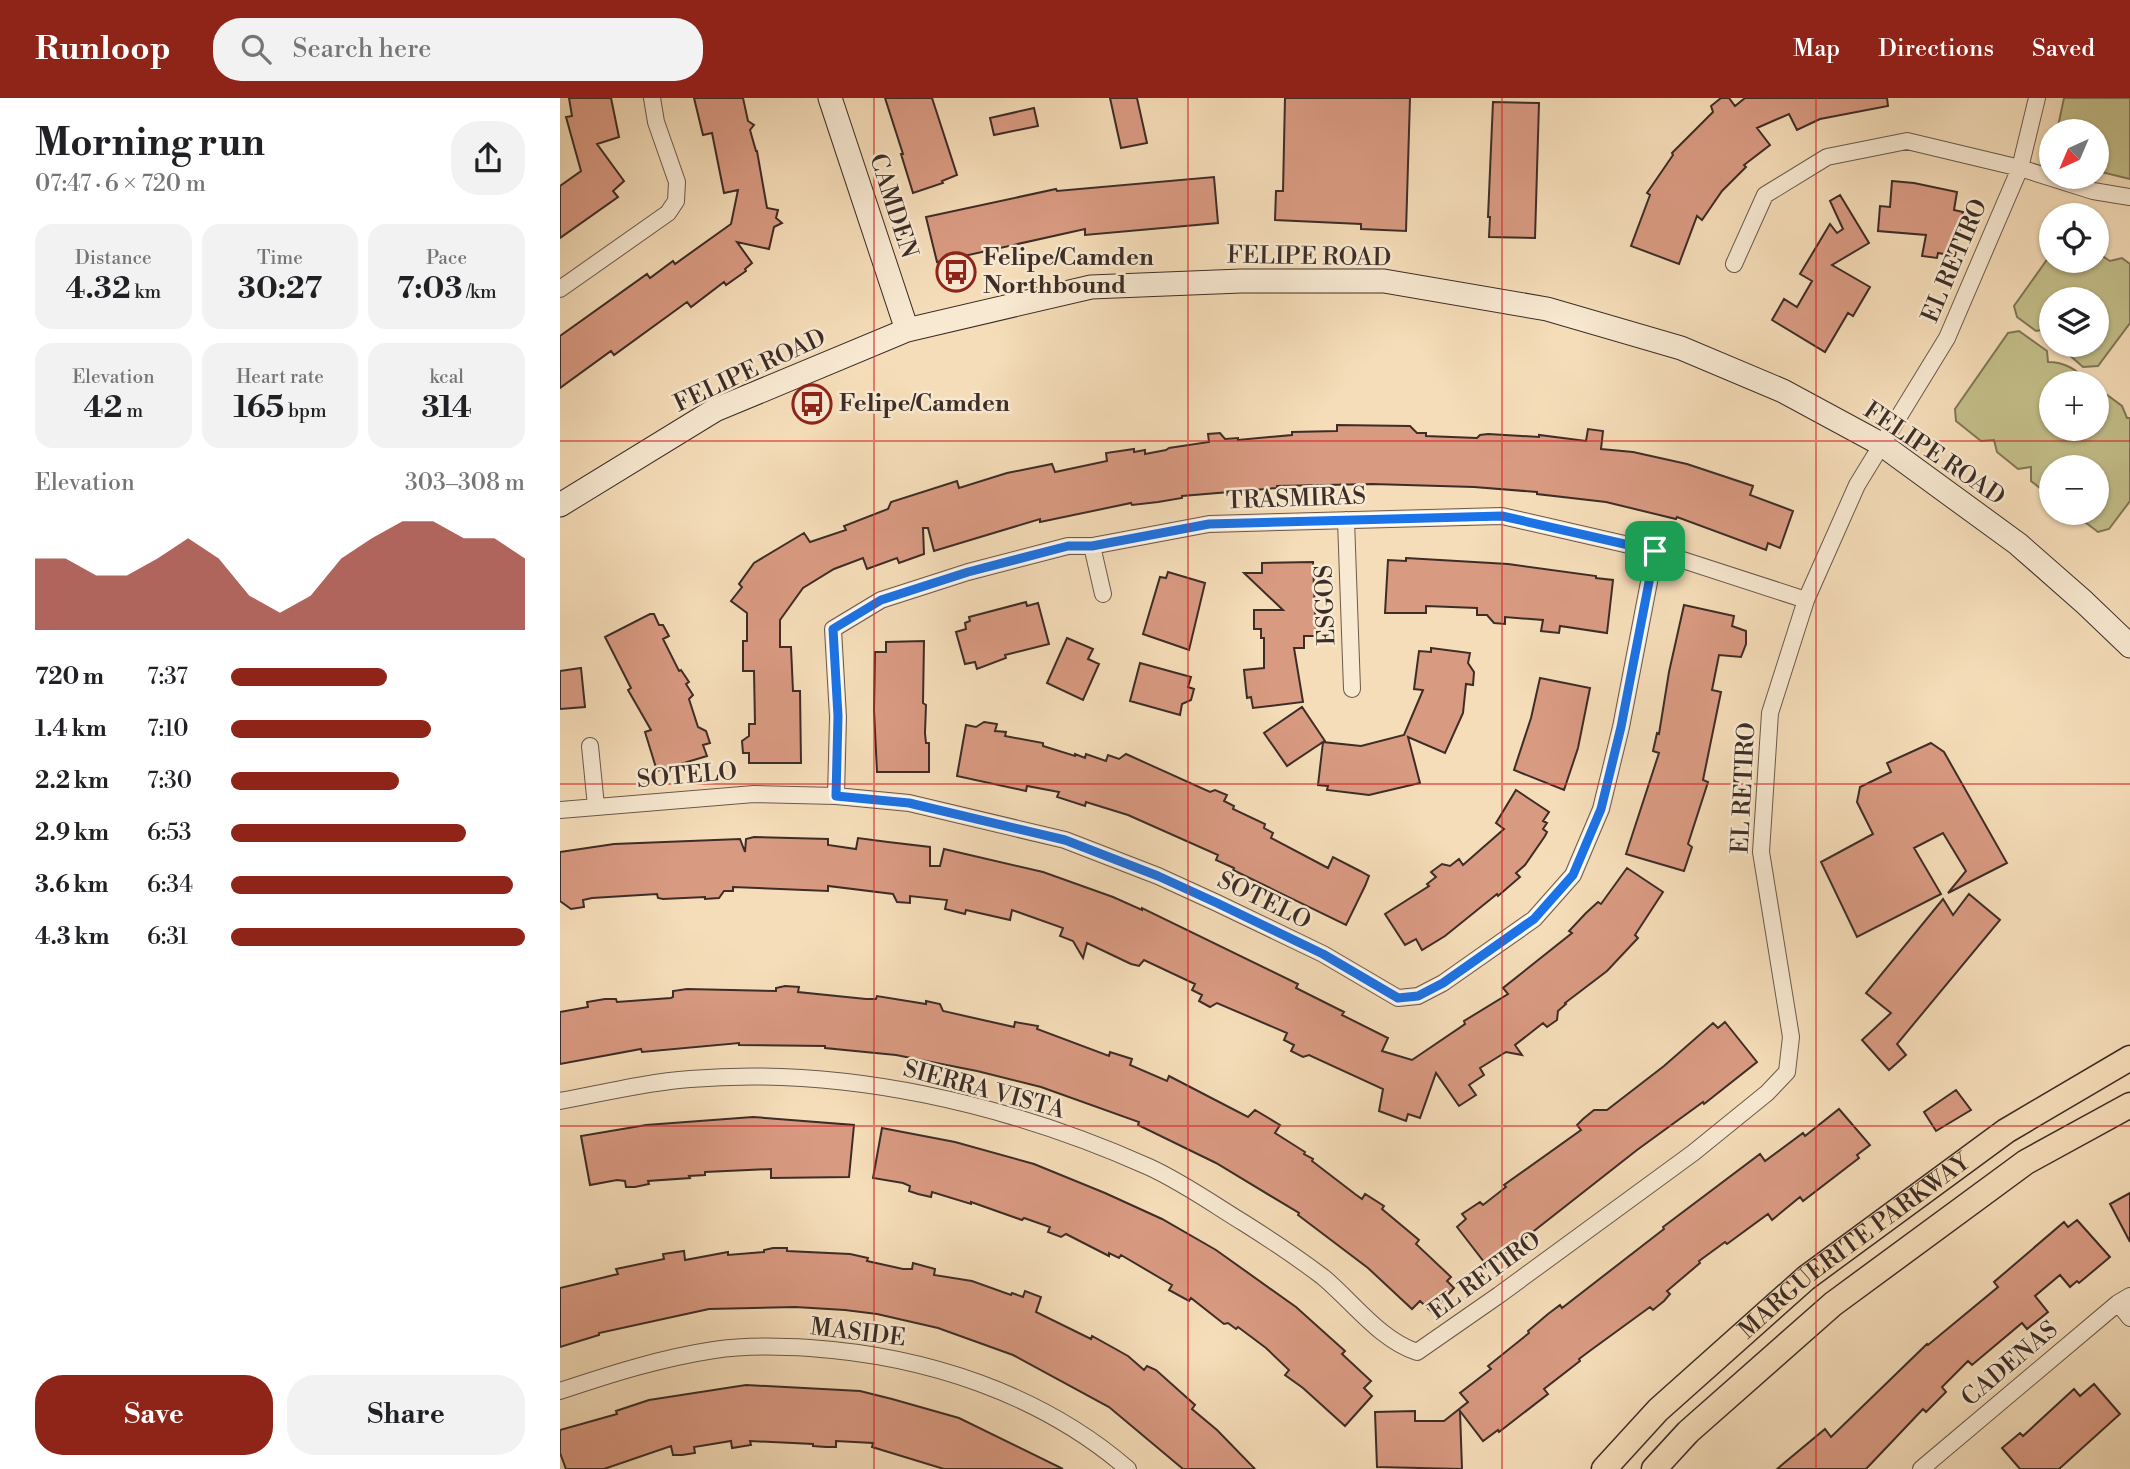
<!DOCTYPE html>
<html lang="en">
<head>
<meta charset="utf-8">
<style>
	body { margin:0; font-family:"Libre Bodoni",serif; background:#f2f2f2; color:#202124; height:100vh; display:flex; flex-direction:column; font-size:26px; white-space:nowrap }
	* { box-sizing:border-box; margin:0 }
	p { font-size:23px; color:#757577 }
	.icon { flex:none; width:38px; height:38px; fill:none; stroke:currentColor; stroke-width:2; stroke-linecap:round; stroke-linejoin:round }
	.map { position:relative; flex:1; overflow:hidden }
	.details { display:flex; flex-direction:column; background:#fff; width:560px }
	.details>* { flex:none }
	.needle { width:46px; rotate:224deg }
	.controls { position:absolute; left:1479px; top:21px; display:grid; gap:14px }
	.controls a { display:grid; place-items:center; width:70px; height:70px; border-radius:50%; background:#fff; box-shadow:0 2px 5px #0004; font-size:35px }
	.pin { position:absolute; display:grid; place-items:center; width:60px; height:60px; color:#fff; margin:-30px; border-radius:14px; box-shadow:0 4px 10px #0006 }
	.round { display:grid; place-items:center; flex:none; width:74px; height:74px; border-radius:28px; background:#f2f2f2 }
	.head { display:flex; align-items:center; justify-content:space-between; height:119px; padding:0 35px }
	h1 { font-size:38px; font-weight:700; line-height:52px }
	.metrics { display:grid; grid-template-columns:repeat(3,1fr); gap:10px; height:119px; padding:7px 35px }
	.metrics div { display:grid; align-content:center; border-radius:18px; background:#f2f2f2; text-align:center }
	.metrics b { font-size:30px; font-weight:700 }
	.metrics small { font-size:19px; font-weight:400 }
	.metrics p { font-size:19px }
	.chart { height:196px; padding:14px 35px }
	.chart p { display:flex; justify-content:space-between }
	.chart svg { width:100%; height:126px; margin-top:7px; fill:#8f2418; opacity:.7 }
	.action { display:flex; gap:14px; margin-top:auto; padding:14px 35px }
	.action a { flex:1; height:80px; border-radius:28px; background:#8f2418; color:#fff; font-size:28px; font-weight:700; line-height:80px; text-align:center }
	.action a+a { background:#f2f2f2; color:#202124 }
	ul { padding:0 35px; list-style:none; font-size:23px }
	li { display:grid; grid-template-columns:112px 84px 1fr; align-items:center; height:52px }
	li i { height:18px; border-radius:9px; background:#8f2418 }
	header { display:flex; align-items:center; gap:42px; box-sizing:border-box; height:98px; padding:0 35px; background:#8f2418; color:#fff }
	header strong { font-size:33px }
	nav { display:flex; gap:38px; margin-inline-start:auto; font-size:24px }
	.search { width:490px; height:63px; background:#f2f2f2; display:flex; align-items:center; gap:18px; box-sizing:border-box; padding:0 24px; border-radius:28px; color:#757577; font-size:26px }
	main { display:flex; flex:1; min-height:0 }
	.map>svg:first-child { display:block }
</style>
</head>
<body>
<header>
<strong>Runloop</strong>
<div class="search"><svg class="icon" aria-label="search" viewBox="0 0 24 24"><circle cx="10" cy="10" r="6"/><path d="M15 15l6 6"/></svg>Search here</div>
<nav><a>Map</a><a>Directions</a><a>Saved</a></nav>
</header>
<main>
<section class="details">
<div class="head"><div><h1>Morning run</h1><p>07:47 · 6 × 720 m</p></div><a class="round"><svg class="icon" aria-label="share" viewBox="0 0 24 24"><path d="M12 15V3M7 8l5-5 5 5M5 13v7h14v-7"/></svg></a></div>
<div class="metrics">
<div><p>Distance</p><b>4.32<small> km</small></b></div>
<div><p>Time</p><b>30:27</b></div>
<div><p>Pace</p><b>7:03<small> /km</small></b></div>
</div>
<div class="metrics">
<div><p>Elevation</p><b>42<small> m</small></b></div>
<div><p>Heart rate</p><b>165<small> bpm</small></b></div>
<div><p>kcal</p><b>314</b></div>
</div>
<div class="chart"><p><span>Elevation</span>303–308 m</p>
<svg viewBox="0 0 160 44" preserveAspectRatio="none"><path d="M0 44V19L10 19L20 25L30 25L40 19L50 12L60 19L70 32L80 38L90 32L100 19L110 12L120 6L130 6L140 12L150 12L160 19V44z"/></svg>
</div>
<ul>
<li><b>720 m</b>7:37<i style="width:53%"></i></li>
<li><b>1.4 km</b>7:10<i style="width:68%"></i></li>
<li><b>2.2 km</b>7:30<i style="width:57%"></i></li>
<li><b>2.9 km</b>6:53<i style="width:80%"></i></li>
<li><b>3.6 km</b>6:34<i style="width:96%"></i></li>
<li><b>4.3 km</b>6:31<i style="width:100%"></i></li>
</ul>
<div class="action"><a>Save</a><a>Share</a></div>
</section>
<div class="map">
<svg width="1570" height="1371" viewBox="0 0 1570 1371">
	<rect width="100%" height="100%" fill="#f5ddb9"/>
	<filter id="stains"><feTurbulence type="fractalNoise" baseFrequency=".00286" numOctaves="4"/><feColorMatrix values="0 0 0 0 .2 0 0 0 0 .09 0 0 0 0 .02 0 0 0 .5 -.17"/></filter>
	<radialGradient id="worn" r=".72"><stop offset=".6" stop-color="#630" stop-opacity="0"/><stop offset="1" stop-color="#630" stop-opacity=".3"/></radialGradient>
	<!-- green -->
	<path fill="#c3bf8a" stroke="#807658" stroke-width="2" d="M1504 0H1570V81L1537 73 1536 33H1497Z
		M1537 143 1541 157 1550 163 1562 160 1570 166V225L1538 268 1523 269 1498 247H1536V201H1491V234L1487 231 1476 233 1457 219 1454 208 1491 156V163H1536Z
		M1459 233 1487 253 1488 264C1503 264 1519 271 1526 285H1491V331H1536L1537 291H1539L1562 308 1567 320H1570V403L1549 431 1538 434 1513 415H1536V369H1491V399L1471 383V369L1458 371 1437 354 1434 342 1421 343 1396 323 1395 311 1448 235Z"/>
	<!-- building -->
	<path fill="#d99a82" stroke="#3d2d27" stroke-width="2" d="M9 0H51L59 39 37 46 64 83 53 93 58 99 0 140V88L21 73 6 19 12 18Z
		M134 0H183L188 23 194 27 190 32 196 53H197L207 110 218 112 216 120 222 125 214 129 209 151 177 144 192 165 185 171 186 173 166 187 164 184 131 209 127 204 54 257 51 253 0 290V238L87 176 90 180 113 163 115 166 171 126 178 92 164 95 152 35 143 37Z
		M325 0H372L397 77 382 83 383 85 353 95 341 56H343Z
		M550 0H577L587 45 561 50Z
		M725 0H850L846 133 801 131V126L715 122 716 93H723Z
		M1161 0H1169L1175 8 1185 0H1327L1328 8 1260 21 1237 32 1229 16 1197 30 1210 47 1184 67 1186 69 1162 93 1142 122 1137 118 1119 166 1071 148 1090 97 1087 95 1113 57 1112 55 1153 14 1151 8Z
		M933 4 979 5 975 140 929 139 930 119H928Z
		M474 10 478 28 434 37 430 20Z
		M654 79 658 125 525 137V131L377 164 366 119 496 91 497 93Z
		M1332 83 1354 85 1397 94 1394 112 1403 114 1395 158 1378 155 1377 160 1362 158 1366 137 1318 133 1320 108 1330 109Z
		M1280 97 1309 145 1272 167 1310 189 1293 218 1288 215 1265 254 1212 222 1224 201 1237 209 1252 183 1240 176 1270 126 1277 135 1283 131 1270 103Z
		M777 327 850 328 857 335H866V338L917 340 920 337 928 336 979 339V337L1026 343 1028 331 1043 333 1041 351 1073 354 1127 366 1193 388 1190 397 1233 413 1220 450 1208 445 1206 452 1117 419 1116 421 1046 404 977 396V394L914 389 812 386 717 388V390L622 398V400L598 404 572 407 571 405 480 424V421L374 453 368 430H363L364 456 339 465 337 460 307 471 303 460 274 471 243 490 220 522V549H231L233 593H240L241 665H189V655H183L182 643 189 638V626H195L194 573H183V543H187V515L171 503 182 489 179 486 194 465 244 435 250 444 286 432 284 428 328 411 331 404 397 383 399 390 447 375 492 366 495 374 547 363 546 355 574 351V354L585 352V356L606 352 609 350 649 344 648 336 660 335 665 341 678 340V342L732 337V334L777 333Z
		M846 460 948 466 1036 478V480L1053 482 1047 535 1000 528 999 535 981 533 983 522 945 519V526L934 525 927 517H917V510L866 508V515H825L828 462 846 463Z
		M753 464 756 538H744V550H734L743 604 693 610 691 599 687 600 684 572 704 570V540H701V531H694V512H723L684 475H702V465Z
		M608 474 645 485 629 552 583 536 600 479 606 480Z
		M466 504 467 508 478 505 489 546 445 557 446 560 417 571 415 564 405 566 396 534 406 531 405 525 410 523 409 519Z
		M1124 507 1174 518 1172 528 1186 533V546L1181 559 1159 557 1152 592 1161 594 1143 682 1148 684 1128 746 1132 749 1124 773 1066 756 1099 655 1093 653 1097 635 1099 636 1109 574Z
		M90 516H94L99 527H103L109 538 103 541 119 573 121 572 129 584 126 586 133 597 129 601 138 629 146 633 150 645 143 647 147 658 97 673 85 634 91 632 68 592 71 590 45 539Z
		M507 540 533 551 528 561 539 566 523 602 487 585Z
		M364 543 363 605 366 607 365 635 366 645H369V674H317L314 612 315 554H326V544Z
		M871 550 910 555 908 565 914 574 913 587 906 586 903 615 885 655 848 639 860 685 809 697 767 692 768 688 758 687 763 644 727 668 704 635 742 609 765 643 763 644 801 648 844 637 863 592 854 591 859 553 871 554Z
		M580 565 631 579 628 589 634 591 631 602 622 606 620 617 570 603Z
		M21 570 25 609 0 611V573Z
		M980 580 1030 590 1018 650 1004 692 954 672 971 620Z
		M424 624 437 626 435 633 446 634 445 638 483 645V648L515 658V656L525 660 526 656 546 663 548 657 559 661 566 656 650 694 655 692 667 697 664 703 674 708 673 711 705 726 704 730 713 735 711 740 768 770 773 759 800 773 809 778 805 788 786 827 673 772 674 770 656 762 658 757 568 717 526 704 525 708 497 699 499 694 467 688 466 693 397 678 406 627 416 629Z
		M1371 645 1384 654 1447 765 1388 795 1406 773 1383 735 1354 750 1381 796 1297 839 1261 764 1313 736 1297 704 1300 689 1331 674 1327 665Z
		M956 692 989 714 983 723 987 725 983 731 987 734 985 738 965 767 956 775 960 779 938 798 937 796 885 838 862 852 856 841 845 847 825 816 869 788 867 786 876 779 871 774 882 766 890 768 899 761 903 767 944 731 936 725Z
		M194 739 268 741V747L296 751 298 740 328 744 370 749V768H380L384 751 483 774 553 799 582 812V810L738 886 736 890 784 914 782 917 828 940 822 953 852 962 905 926 904 923 948 896 943 890 1012 835 1009 833 1026 815 1038 804 1041 806 1067 770 1103 794 1075 837 1078 840 1047 873 1005 905 1006 906 998 913 997 922 987 929 983 925 955 947 962 957 946 954 920 970 924 977 909 987 916 997 899 1008 876 975 860 1020 848 1016 846 1023 819 1013 823 991 749 957 743 959 731 953 734 947 724 942 727 935 657 905 650 909 639 903 642 897 632 892 635 886 584 862 579 868 571 866 527 845 523 860 513 843 500 838 503 830 452 812 450 822 406 812 405 816 385 811 387 802 350 798V805L337 804 333 796 268 788V793L173 789V793H164L159 800 145 801V799L103 801 98 800 97 796 32 800 23 802 24 809 11 811 0 803V754L54 746 180 741 185 754 186 741Z
		M1409 796 1440 822 1337 946 1346 957 1329 972 1302 942 1331 915 1306 895 1383 801 1393 817Z
		M225 888 239 889 238 894 306 901H316L317 898 366 906V903L380 906 383 913 454 929 455 924 478 928 477 931 549 958 550 954 572 961 570 967 607 983 609 978 688 1019 695 1012 720 1027 715 1035 745 1054 744 1056 753 1061 752 1063 795 1096 802 1101 805 1096 824 1108 822 1111 859 1142 856 1146 891 1179 887 1183 894 1190 872 1214 860 1203 852 1211 808 1170 738 1117 739 1115 656 1065 578 1027 579 1024 481 989 417 973 336 957 265 950V948L179 947V945L82 954 81 951 0 966V914L28 909 27 904 45 901H56L57 904 111 900 113 899V893L127 891 216 893V890Z
		M1165 924 1197 964 1144 1006 1143 1004 1077 1052 928 1169 897 1129 906 1121 902 1116 920 1104 923 1107 946 1089 944 1087 1021 1032 1017 1027 1023 1021 1034 1012H1047L1104 968 1153 925 1158 930Z
		M1396 992 1411 1012 1376 1033 1364 1014Z
		M1279 1011 1310 1047 1297 1057 1299 1060 1243 1103 1240 1099 1212 1122 1208 1116 1167 1146 1165 1144 1139 1163 1140 1165 1107 1193 1110 1196 1104 1203 1093 1212 1090 1209 1031 1252 1019 1261 1020 1263 984 1291 988 1296 939 1334 938 1332 923 1343 900 1313 902 1371 817 1369 815 1314 855 1313V1323H884L908 1304 900 1295 931 1271 928 1268 969 1235 968 1233 988 1216 1000 1207 1002 1210 1104 1131 1103 1129 1200 1056 1205 1063 1243 1035 1245 1038Z
		M193 1019 294 1027 289 1079 211 1080V1071L145 1074V1077L129 1078 130 1080 88 1083 89 1086 75 1089H66L65 1083 57 1082 30 1087 21 1038 86 1027Z
		M322 1030 395 1044 474 1066 545 1095 602 1121 656 1152 736 1209 785 1253 782 1256 811 1283 804 1290 812 1298 785 1328 743 1290 725 1277 729 1272 706 1250 678 1229 676 1231 668 1225 664 1226 631 1200 629 1203 609 1192 612 1187 561 1157 559 1160 549 1155V1158L506 1136 501 1139 488 1134 490 1129 464 1120 462 1122 411 1104V1106L372 1094 371 1099 358 1096 349 1093 350 1088 343 1085 313 1080Z
		M1570 1095V1144L1550 1106Z
		M1517 1122 1550 1159 1519 1185 1517 1183 1510 1189 1500 1177 1475 1198 1488 1214 1467 1231 1462 1225 1412 1267 1408 1263 1382 1289 1386 1294 1366 1314 1363 1311 1306 1371H1217L1265 1331 1271 1339 1367 1246 1368 1247 1438 1189 1434 1184 1504 1124 1508 1129Z
		M213 1150H227V1153L290 1156 308 1160 307 1163 343 1171H352L353 1165 375 1171 374 1177 412 1183 451 1197 452 1195 463 1199 465 1193 481 1199 476 1214 531 1241 532 1238 568 1258 584 1272 587 1268 596 1272 635 1307 632 1311 657 1332 695 1371H623L549 1309 453 1257 378 1230 317 1216 285 1212 235 1209 149 1211 39 1235V1237L0 1249V1190L58 1176 56 1171 104 1161 103 1156 124 1153 125 1162 168 1154V1157L204 1154V1152Z
		M1534 1286 1560 1316 1499 1371H1460L1442 1350 1460 1335 1463 1338 1514 1291 1520 1298Z
		M186 1287 300 1293 332 1301 399 1320 503 1371H384L312 1349 313 1345 276 1343V1349H266L253 1348V1346L190 1343 191 1347 172 1350 171 1343 134 1349 135 1355 122 1357H113L111 1348 44 1371H6L0 1355V1332L57 1316 56 1313 89 1302Z"/>
	<g fill="none" stroke-linecap="round" stroke-linejoin="round">
		<!-- street casing -->
		<g stroke="#6b594c" stroke-width="18">
			<path id="street" d="M1174 166 1205 97 1267 59 1347 43 1460 70 1533 93 1570 99
				M0 191 108 115 116 103 117 84 96 24 92 0
				M786 422 792 591
				M532 448 543 496
				M30 648 36 708
				M276 698 278 619 273 531 321 502 408 474 508 448H532L649 426 942 418 1095 453 1246 502
				M0 712 194 696 276 698 349 705 505 742 598 778 657 805 763 856 838 900 858 898 883 885 974 821 1013 777 1041 711 1061 629 1095 453
				M0 1003C43 995 87 984 130 981 285 968 448 1006 589 1069 622 1084 653 1106 684 1125 711 1142 738 1160 763 1179 793 1204 820 1242 857 1254L939 1197 1133 1055 1207 995 1227 974 1231 939 1201 754 1210 615 1246 502 1297 387 1387 240 1460 70 1477 0
				M1558 1205 1570 1220
				M0 1293C51 1276 101 1260 154 1252 185 1247 219 1248 250 1250 365 1258 480 1295 568 1371
				M1361 1371 1558 1205 1570 1198"/>
		</g>
		<!-- secondary casing -->
		<g stroke="#3d2d27" stroke-width="25">
			<path id="secondary" d="M270 0 347 232
				M0 407 155 312 347 232 531 189 681 183H824L987 211 1121 250 1223 293 1321 346 1458 446 1524 504 1570 548"/>
		</g>
		<!-- primary casing -->
		<g stroke="#3d2d27" stroke-width="27">
			<g id="primary">
				<path id="s1" d="M1044 1371 1098 1312 1246 1180 1446 1033 1570 960"/>
				<path d="M1094 1371 1128 1334 1273 1206 1466 1064 1570 1007"/>
			</g>
		</g>
		<!-- street -->
		<use href="#street" stroke="#f8e9d2" stroke-width="16"/>
		<!-- secondary -->
		<use href="#secondary" stroke="#f8e9d2" stroke-width="23"/>
		<!-- primary -->
		<use href="#primary" stroke="#f5ddb9" stroke-width="24"/>
	</g>
	<g fill="none" stroke-linecap="round" stroke-linejoin="round">
		<!-- route casing -->
		<g stroke="#fff" stroke-width="14">
			<path id="route" d="M942 418 1095 453 1061 629 1041 711 1013 777 974 821 883 885 858 898 838 900 763 856 657 805 598 778 505 742 349 705 276 698 278 618 273 531 321 502 408 474 508 448H532L649 426Z"/>
		</g>
		<!-- route -->
		<use href="#route" stroke="#1a73e8" stroke-width="9"/>
	</g>
	<!-- grid -->
	<path fill="none" stroke="#d62828" stroke-width="2" stroke-opacity="0.55" d="M314 0V1371M628 0V1371M942 0V1371M1256 0V1371M0 343H1570M0 686H1570M0 1028H1570"/>
	<!-- icons -->
	<defs>
		<g id="bus-ring" transform="scale(2.0125)"><circle r="9.5" fill="#f8e9d2" stroke="#8f2418" stroke-width="1.5"/><path d="M-5-6H5V4H4V6H2V4H-2V6H-4V4H-5ZM-3.5-4V0h7V-4ZM-3.5 1.2v1.5H-2V1.2ZM2 1.2v1.5H3.5V1.2Z" fill="#8f2418"/></g>
	</defs>
	<g fill-rule="evenodd">
		<use href="#bus-ring" x="396" y="174"/>
		<use href="#bus-ring" x="252" y="306"/>
	</g>
	<g text-anchor="middle" dominant-baseline="central" stroke-width="5" stroke-linejoin="round" paint-order="stroke">
		<!-- street labels -->
		<g font-size="24" fill="#3d2d27" stroke="#f8e9d2">
			<text transform="translate(333 108) rotate(72)">CAMDEN</text>
			<text transform="translate(749 159) rotate(1)">FELIPE ROAD</text>
			<text transform="translate(1395 163) rotate(-67)">EL RETIRO</text>
			<text transform="translate(190 273) rotate(-25)">FELIPE ROAD</text>
			<text transform="translate(1374 356) rotate(34)">FELIPE ROAD</text>
			<text transform="translate(736 401) rotate(-2)">TRASMIRAS</text>
			<text transform="translate(766 507) rotate(-92)">ESGOS</text>
			<text transform="translate(127 678) rotate(-5)">SOTELO</text>
			<text transform="translate(1184 690) rotate(-87)">EL RETIRO</text>
			<text transform="translate(704 803) rotate(26)">SOTELO</text>
			<text transform="translate(424 992) rotate(15)">SIERRA VISTA</text>
			<text stroke="none"><textPath href="#s1" startOffset="336">MARGUERITE PARKWAY</textPath></text>
			<text transform="translate(925 1178) rotate(-36)">EL RETIRO</text>
			<text transform="translate(298 1235) rotate(7)">MASIDE</text>
			<text transform="translate(1450 1266) rotate(-40)">CADENAS</text>
		</g>
		<!-- poi labels -->
		<g font-size="24" font-weight="bold" fill="#3d2d27" stroke="#f8e9d2" text-anchor="start">
			<text x="423" y="160">Felipe/Camden<tspan x="423" dy="28">Northbound</tspan></text>
			<text x="279" y="306">Felipe/Camden</text>
		</g>
	</g>
	<rect width="100%" height="100%" filter="url(#stains)"/>
	<rect width="100%" height="100%" fill="url(#worn)"/>
</svg>
<div class="controls">
<a><svg class="needle" viewBox="-14 -14 28 28"><path d="M0-13l5 13h-10z" fill="#e53935"/><path d="M0 13l5-13h-10z" fill="#757577"/></svg></a>
<a><svg class="icon" aria-label="locate" viewBox="0 0 24 24"><circle cx="12" cy="12" r="6"/><path d="M12 2v4M12 18v4M2 12h4M18 12h4"/></svg></a>
<a><svg class="icon" aria-label="layers" viewBox="0 0 24 24"><path d="M12 4l9 5-9 5-9-5zM3 14l9 5 9-5"/></svg></a>
<a>+</a>
<a>−</a>
</div>
<div class="pin" style="left:1095px;top:453px;background:#1e9e55"><svg class="icon" aria-label="arrive" viewBox="0 0 24 24"><path d="M6 21V4h12l-3 4 3 4H6"/></svg></div>
</div>
</main>
</body>
</html>
